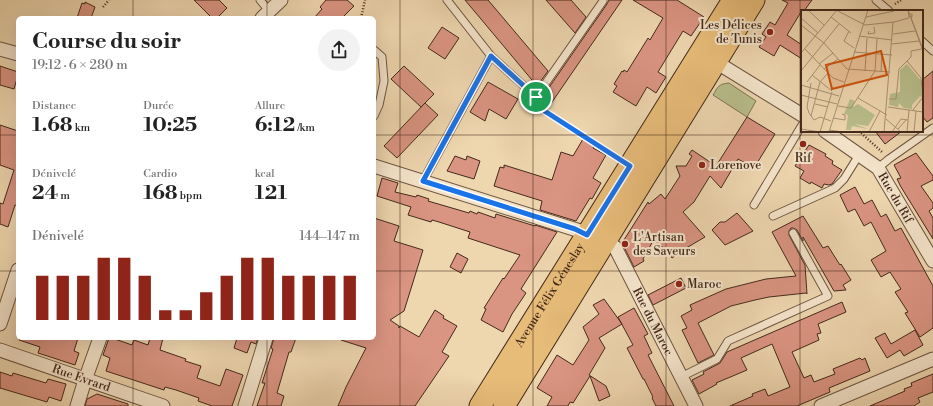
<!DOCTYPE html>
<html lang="fr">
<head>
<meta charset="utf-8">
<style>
	body { margin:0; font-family:"Libre Bodoni",serif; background:#f2f2f2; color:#222; height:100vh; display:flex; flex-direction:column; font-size:15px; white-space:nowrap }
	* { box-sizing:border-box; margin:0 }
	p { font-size:13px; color:#767676 }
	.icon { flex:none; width:22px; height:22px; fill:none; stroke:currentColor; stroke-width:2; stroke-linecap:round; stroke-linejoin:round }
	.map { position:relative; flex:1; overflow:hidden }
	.details { position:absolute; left:16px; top:16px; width:360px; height:324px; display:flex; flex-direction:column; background:#fff; border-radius:6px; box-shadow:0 4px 16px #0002 }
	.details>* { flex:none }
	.pin { position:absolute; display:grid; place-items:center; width:34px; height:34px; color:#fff; margin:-17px; border:2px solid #fff; border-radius:50%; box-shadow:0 1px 4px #0007 }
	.round { display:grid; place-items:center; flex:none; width:42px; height:42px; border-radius:21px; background:#f2f2f2 }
	.overview { display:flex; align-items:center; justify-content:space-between; height:68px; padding:0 16px }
	h1 { font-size:22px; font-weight:700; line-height:30px }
	.metrics { display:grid; grid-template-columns:repeat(3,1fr); gap:6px; height:68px; padding:4px 16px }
	.metrics div { display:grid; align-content:center }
	.metrics b { font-size:20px; font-weight:700 }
	.metrics small { font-size:11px; font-weight:400 }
	.metrics p { font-size:11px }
	.chart { height:112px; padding:8px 16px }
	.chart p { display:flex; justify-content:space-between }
	.chart svg { width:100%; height:72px; margin-top:4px; stroke:#8f2418; stroke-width:6 }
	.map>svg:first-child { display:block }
</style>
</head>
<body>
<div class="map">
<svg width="933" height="406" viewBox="0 0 933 406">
	<rect width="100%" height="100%" fill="#eed6af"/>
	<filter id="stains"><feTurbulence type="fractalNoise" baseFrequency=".005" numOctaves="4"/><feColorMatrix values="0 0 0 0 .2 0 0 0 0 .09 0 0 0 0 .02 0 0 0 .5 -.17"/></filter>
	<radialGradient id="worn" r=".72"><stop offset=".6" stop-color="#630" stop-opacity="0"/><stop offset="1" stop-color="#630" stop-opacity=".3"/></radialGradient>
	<!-- green -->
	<path fill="#b8be8b" stroke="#7e7454" d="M729 83 756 101 747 117 713 95C718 87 718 84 729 83Z"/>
	<!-- building -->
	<path fill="#da9482" stroke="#442a1c" d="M194 0H219L227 8 217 18H212Z
		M326 0H347L354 6 342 18H314L322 9 320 7Z
		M465 0H488L548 71 537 86Z
		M546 0H571L586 17 575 33Z
		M609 0H622L550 105 541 99 607 4Z
		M633 0H677L704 17 691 36 683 31 658 72 666 77 656 93 647 87 636 106 613 92 617 86 614 84 622 71 623 72 624 70 627 72 648 38 650 40 663 18Z
		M782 0H812L804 11 801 12 787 35 802 45V59L780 45 774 56 759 47 766 37 762 34 770 22 775 25 788 3Z
		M85 2 95 7 91 18H77L82 3 85 4Z
		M442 27 459 38 445 59 428 48Z
		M0 66 18 72V75L14 89 0 85Z
		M404 66 434 94 421 107 391 79Z
		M933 71V118L927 122 922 116V80Z
		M488 82 518 99 506 119 489 109 485 121 470 112Z
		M425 103 438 115 397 158 384 146Z
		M747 117 775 134 754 168 738 159 721 188 710 176 694 202 683 212 705 237 681 251V252L672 258 667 250 653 241 643 259 644 261 634 267 622 243 648 202 649 204 661 194 665 199 680 176 676 166H686L692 156 689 154 692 150 716 166Z
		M0 125 18 131V206L15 205 8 227 0 224V203L3 204 14 170 0 165Z
		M875 131H902L885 144Z
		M583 139 594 146 593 148 606 155 593 178 601 183 592 199 590 198 576 221 540 210 542 201 494 186 500 167 504 168V165L552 180 561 152 573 156Z
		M809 145 826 154 825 156 833 161 832 164 842 170 832 184 829 185 824 184 822 188 811 182 810 184 800 178 804 171 795 166Z
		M916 153 933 176V180L921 186 933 203V208L929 211 933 218V239L901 187 897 179 901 178 894 165Z
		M455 156 466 160 467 156 480 161 474 179 447 171Z
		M382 178 398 183 395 192 416 197 417 195 429 199 428 201 469 213 470 211 477 214 478 212 495 218 496 214 535 226V225L557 232 521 289 526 293 512 314 503 332 481 320 486 309 484 308 503 278 504 279 520 255 468 238 470 232 439 222 432 220 431 222 408 215 411 207 377 196Z
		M855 187 864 204 872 200 881 217 886 214 895 231 901 228 933 286V328L920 337 905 313 908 312 895 292 901 289 890 272 881 277 871 260 886 251 871 222 864 226 855 209 848 212 840 195Z
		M737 213 753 231 725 245 712 230 720 222H725Z
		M803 216 823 248 828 246 840 265 841 264 851 280 843 285 846 290 834 291 803 237V241L797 230 793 228H791L789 231V235L805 265 807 294 806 293 769 297 755 300 731 306 698 323 714 355 698 363 682 330 687 328 681 316 692 310 690 305 726 289 766 279 796 276 772 232Z
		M374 218 399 226 394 241 423 250 404 311 390 320 399 326V328L400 326 419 337 435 310 444 316 443 318 457 326 442 352 449 356 415 406H338L346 387 366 348 341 340 342 338H374Z
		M457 253 468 259 461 273 450 267Z
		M681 278 686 288 653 305 648 295Z
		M604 299 622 324 599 338 605 348 589 375 606 386 610 396 599 401 590 376 573 403 570 402 568 406H547L552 397 537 388 557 355 573 365 589 340 583 327 599 314 593 305Z
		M842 302 846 312 818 324 821 333 817 334 819 340 792 352 804 378 811 375 814 382 835 374 833 369 860 358 862 360 865 358 870 371 829 388 830 392 797 406H730L753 396 752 394 765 389 768 396 790 387 772 344 741 358 747 370 716 383 717 384 699 394 692 380 704 374 703 372 720 363 727 352Z
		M634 308 648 334 644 336 652 353 648 355 674 406H656L652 398 653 397 644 379H643L627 348 633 345 618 317Z
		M915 330 923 345 904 356 900 350 887 358 875 338 885 333 891 344Z
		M20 338H78L74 351 79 353 75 365 38 353 40 347 19 340Z
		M109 338H112L132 345 134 340 148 345 150 338H163L160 350 186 359 185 361 201 366 197 378 220 386 226 369 243 375 232 406H212L198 401 199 398 176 390 165 387 164 390 106 371 110 358 103 355Z
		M237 338H258L256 344 251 342 247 353 234 348Z
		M274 338H296L291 352H289L277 393 284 396 281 406H257L265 383H262L273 349 271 348Z
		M0 372 12 376 13 373 46 383 48 379 66 384 61 401 49 397 47 402 0 388Z
		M933 374V392L918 398 920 402 914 406H870L905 391 904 389 912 386 911 383Z
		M97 394 128 404V406H85L87 399Z"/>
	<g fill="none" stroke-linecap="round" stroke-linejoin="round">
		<!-- service casing -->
		<g stroke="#6e5541" stroke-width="9">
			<path id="service" d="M260 0 269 11
				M447 0 491 56
				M876 0 889 11
				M922 41 933 51
				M374 50 382 57 384 81 379 105 374 116
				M878 168 889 159 933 128
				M423 181 491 56 536 97 603 1
				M754 205 802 125
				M773 216 835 188 844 179 859 155
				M681 377 717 359 728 341 828 296 793 233"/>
		</g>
		<!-- minor casing -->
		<g stroke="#6e5541" stroke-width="15">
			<g id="minor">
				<path d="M262 18 281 0"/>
				<path d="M0 49 18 54"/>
				<path d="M716 62 802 115"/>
				<path id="s1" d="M825 131 878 168 933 261"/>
				<path id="s2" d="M374 166 577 230C590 236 603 240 615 247L696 406"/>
				<path d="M0 324 18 270"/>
				<path id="s3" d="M0 350 163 406"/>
				<path d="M77 406 85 380 100 338"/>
				<path d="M245 406 266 338"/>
				<path d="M821 406 933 359"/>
			</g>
		</g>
		<!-- primary casing -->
		<g stroke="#442a1c" stroke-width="23">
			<g id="primary">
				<path id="s4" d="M480 406 733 0"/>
				<path d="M504 406 754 0"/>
			</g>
		</g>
		<!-- path -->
		<path stroke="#442a1c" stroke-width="2.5" stroke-dasharray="1 2" stroke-linecap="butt" d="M895 4 901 0
			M103 7 109 0
			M361 18 365 0
			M540 104 543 110 616 157
			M859 131 883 153"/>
		<!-- service -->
		<use href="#service" stroke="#f4e4cb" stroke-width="7"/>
		<!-- minor -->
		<use href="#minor" stroke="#f4e4cb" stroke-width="13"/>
		<!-- primary -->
		<use href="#primary" stroke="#e7bb78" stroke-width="21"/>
	</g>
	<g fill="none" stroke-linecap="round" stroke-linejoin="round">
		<!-- route casing -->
		<g stroke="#fff" stroke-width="8">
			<path id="route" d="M491 56 536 97 543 110 630 166 587 235 575 229 423 181Z"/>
		</g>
		<!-- route -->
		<use href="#route" stroke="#1a73e8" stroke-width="5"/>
	</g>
	<!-- grid -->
	<path fill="none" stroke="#442a1c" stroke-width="1" stroke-opacity="0.55" d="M133 0V18M267 0V18M400 0V406M533 0V406M666 0V406M800 0V406M0 135H18M374 135H933M0 271H18M374 271H933M133 338V406M267 338V406"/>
	<!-- markers -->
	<g fill="#8f2418" stroke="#f4e4cb" stroke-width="1.5">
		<circle cx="770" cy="32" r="4"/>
		<circle cx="803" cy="144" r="4"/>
		<circle cx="702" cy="165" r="4"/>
		<circle cx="625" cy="244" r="4"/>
		<circle cx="679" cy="284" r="4"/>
	</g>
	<g text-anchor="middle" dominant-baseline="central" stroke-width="4" stroke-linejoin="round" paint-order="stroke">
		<!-- poi labels -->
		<g font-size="12" fill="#442a1c" stroke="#f4e4cb" text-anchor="start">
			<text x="762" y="25" text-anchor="end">Les Délices<tspan x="762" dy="14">de Tunis</tspan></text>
			<text x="803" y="158" text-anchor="middle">Rif</text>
			<text x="710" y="165">Lorenove</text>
			<text x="633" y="237">L'Artisan<tspan x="633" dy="14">des Saveurs</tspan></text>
			<text x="687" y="284">Maroc</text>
		</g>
		<!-- street labels -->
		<g font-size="12" fill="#442a1c" stroke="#f4e4cb">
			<text stroke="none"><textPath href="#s1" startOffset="99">Rue du Rif</textPath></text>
			<text stroke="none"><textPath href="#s4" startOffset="131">Avenue Félix Géneslay</textPath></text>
			<text stroke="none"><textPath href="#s2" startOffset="338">Rue du Maroc</textPath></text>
			<text stroke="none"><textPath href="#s3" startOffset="86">Rue Evrard</textPath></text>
		</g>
	</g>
	<!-- overview -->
	<g transform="translate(801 10)">
		<rect width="122" height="122" fill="#eed6af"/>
		<path d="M106 54 121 72V87L119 86 111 95V99L103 98 98 93 97 97 88 95 89 84 99 82V60ZM49 89 54 91 52 97 57 94 74 105 67 116 53 114 67 119 51 116 50 120H45L47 105 43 104Z" fill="#b8be8b"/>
		<path fill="none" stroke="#aa9174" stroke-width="1" d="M7 0 23 15M35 0 64 15 93 12 108 8M107 0 108 7H111V4H108M107 0 122 39M30 7 50 23M65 7 93 1M0 8 17 23M110 8 122 41M0 15 23 33 46 59 89 62M48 21 43 31 53 38M68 21 67 24 74 23 73 17M92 24 114 21M58 26 91 30M91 34 118 31M4 39 32 68 43 72M53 42 91 45M0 43 36 0M106 51 120 68 122 85M18 54 32 43M23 59 37 49M0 61 38 14M64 61 66 28M80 62 81 44M11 65 31 81M6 72 19 55M19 72 27 63M10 73 6 97 8 103 13 110 19 107 30 111M0 75 38 86M0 85 36 94M57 88 86 105M88 89H95L98 59 110 47V41L121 39M14 94 27 97M37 96 50 98 74 61 76 29M87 97 122 102M112 100 122 87M10 106 19 72M32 108 44 110V105L41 104M85 109 100 122M0 119 19 122 31 82M97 119 105 110M28 120 42 122M28 122 67 0M68 122 79 101M83 122 92 12M91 122 100 109 107 110M106 122 108 100M113 122 115 101"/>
		<path fill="#cf520e" fill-opacity="0.15" stroke="#cf520e" stroke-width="2" d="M80 41 86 65 31 79 25 55Z"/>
		<rect width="122" height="122" fill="none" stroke="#442a1c" stroke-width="2"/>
	</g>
	<rect width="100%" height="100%" filter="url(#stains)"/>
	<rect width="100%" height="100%" fill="url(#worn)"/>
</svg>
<div class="pin" style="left:536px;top:97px;background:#1e9e55"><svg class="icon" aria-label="arrive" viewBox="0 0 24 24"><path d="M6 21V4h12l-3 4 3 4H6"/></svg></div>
<section class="details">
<div class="overview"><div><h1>Course du soir</h1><p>19:12 · 6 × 280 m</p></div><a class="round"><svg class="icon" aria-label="share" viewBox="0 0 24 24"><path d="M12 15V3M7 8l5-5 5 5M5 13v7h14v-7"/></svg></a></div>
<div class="metrics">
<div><p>Distance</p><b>1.68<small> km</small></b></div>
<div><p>Durée</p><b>10:25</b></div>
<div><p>Allure</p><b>6:12<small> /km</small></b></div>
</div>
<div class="metrics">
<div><p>Dénivelé</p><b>24<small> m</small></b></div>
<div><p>Cardio</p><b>168<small> bpm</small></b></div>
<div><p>kcal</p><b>121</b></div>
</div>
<div class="chart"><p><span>Dénivelé</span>144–147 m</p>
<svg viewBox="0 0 160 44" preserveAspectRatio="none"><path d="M5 44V17M15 44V17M25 44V17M35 44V6M45 44V6M55 44V17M65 44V38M75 44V38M85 44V27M95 44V17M105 44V6M115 44V6M125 44V17M135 44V17M145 44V17M155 44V17"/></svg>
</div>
</section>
</div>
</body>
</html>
